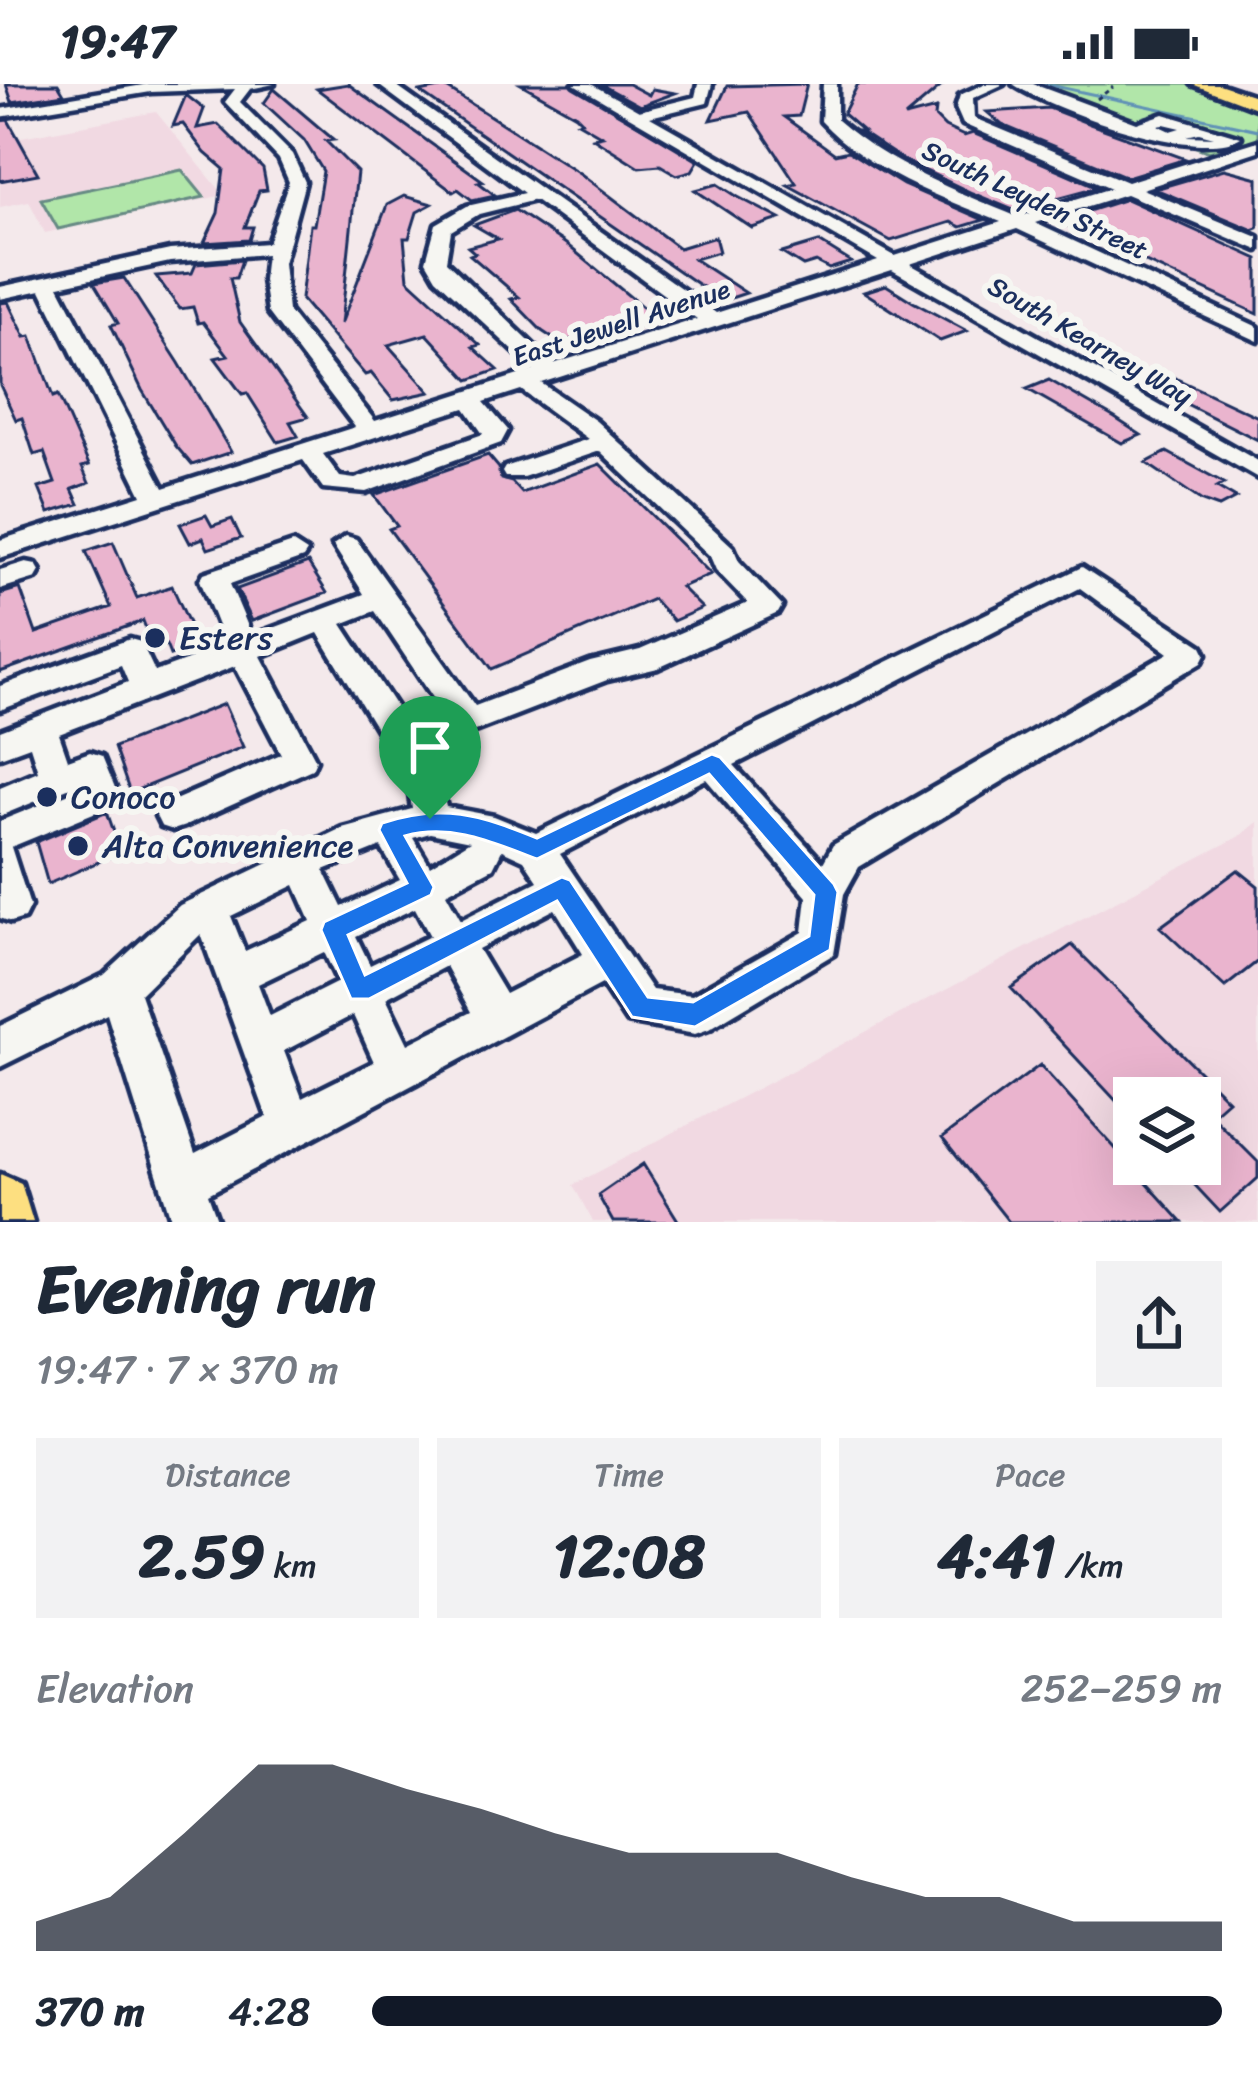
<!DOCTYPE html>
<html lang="en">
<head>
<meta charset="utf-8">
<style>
	body { margin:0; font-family:Sriracha,sans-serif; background:#f2f2f3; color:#1f2937; height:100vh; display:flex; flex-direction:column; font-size:45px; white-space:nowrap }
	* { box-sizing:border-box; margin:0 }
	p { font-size:39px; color:#747a83 }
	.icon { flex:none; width:66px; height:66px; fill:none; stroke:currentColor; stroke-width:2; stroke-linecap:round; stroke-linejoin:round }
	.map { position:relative; height:1138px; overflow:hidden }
	.details { display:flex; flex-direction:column; background:#fff; flex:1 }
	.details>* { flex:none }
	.fabs { position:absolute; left:1113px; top:993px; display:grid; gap:24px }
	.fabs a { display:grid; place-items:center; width:108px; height:108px; border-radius:0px; background:#fff; box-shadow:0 12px 48px #0002; font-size:60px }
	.pin { position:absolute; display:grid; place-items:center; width:102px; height:102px; color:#fff; margin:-123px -51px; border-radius:50% 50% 50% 0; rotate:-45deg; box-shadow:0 0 12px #0007 }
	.pin .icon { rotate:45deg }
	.round { display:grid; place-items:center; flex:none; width:126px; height:126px; border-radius:0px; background:#f2f2f3 }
	.headline { display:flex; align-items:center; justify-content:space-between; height:204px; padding:0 36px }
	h1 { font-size:66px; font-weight:800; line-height:90px }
	.figures { display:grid; grid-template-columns:repeat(3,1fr); gap:18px; height:204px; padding:12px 36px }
	.figures div { display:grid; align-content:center; border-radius:0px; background:#f2f2f3; text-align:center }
	.figures b { font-size:60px; font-weight:800 }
	.figures small { font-size:33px; font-weight:400 }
	.figures p { font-size:33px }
	.chart { height:336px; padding:24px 36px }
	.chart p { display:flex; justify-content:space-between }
	.chart svg { width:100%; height:216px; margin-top:12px; fill:#111827; opacity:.7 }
	ul { padding:0 36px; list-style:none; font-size:39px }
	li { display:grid; grid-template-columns:192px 144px 1fr; align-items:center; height:90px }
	li i { height:30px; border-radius:15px; background:#111827 }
	.status { display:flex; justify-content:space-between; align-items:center; height:84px; padding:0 60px; background:#fff; direction:ltr }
	.status svg { height:33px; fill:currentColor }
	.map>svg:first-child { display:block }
</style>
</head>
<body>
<div class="status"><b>19:47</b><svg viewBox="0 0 49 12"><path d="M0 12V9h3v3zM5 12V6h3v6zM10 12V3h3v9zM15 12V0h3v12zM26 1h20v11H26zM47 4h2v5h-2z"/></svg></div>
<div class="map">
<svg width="1258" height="1138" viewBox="0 0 1258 1138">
	<rect width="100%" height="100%" fill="#f4e9eb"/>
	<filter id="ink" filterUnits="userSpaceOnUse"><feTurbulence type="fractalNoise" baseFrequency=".00833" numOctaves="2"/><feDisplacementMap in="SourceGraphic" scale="24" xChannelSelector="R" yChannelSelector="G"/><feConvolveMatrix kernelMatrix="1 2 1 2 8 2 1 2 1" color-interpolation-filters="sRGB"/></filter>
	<g filter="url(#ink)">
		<!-- built -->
		<path fill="#f1d9e2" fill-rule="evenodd" d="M156 28 224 111 45 149 29 117 0 123V57Z
			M1258 738V1138H593L573 1101 1240 752ZM1134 1014H1200V1080H1134Z"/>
		<!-- green -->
		<path fill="#b1e6a9" stroke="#668a84" stroke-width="3" d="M1030 0H1187L1258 24V55L1209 68Z
			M182 86 204 113 58 145 41 115Z"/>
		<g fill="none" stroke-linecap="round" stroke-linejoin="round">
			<!-- stream -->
			<path stroke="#6092b6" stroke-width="3" d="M1045 0 1258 46"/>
		</g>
		<!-- building -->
		<path fill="#eab4ce" stroke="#1b2f5e" stroke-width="3" d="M6 0H58L64 10 12 18Z
			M348 0 483 97 478 98 495 111 472 116 458 105 453 108 317 5Z
			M521 0H570L698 77 692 87 677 91 660 81 639 83 593 54 602 52 578 38 582 37 576 31Z
			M600 0H628L649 11 652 5 675 9 640 22Z
			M807 0 799 32 784 33 835 70 848 67 903 101 984 136 961 143 951 138 891 157 788 101 796 99 749 28 711 36 727 2Z
			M858 0H944L905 33 936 25 935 33 945 43 964 52 973 49 1098 103 1013 126 972 109 903 76 859 47H863L843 30Z
			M445 3 581 90 679 164 715 153 719 168 694 175 746 209 722 217 420 8Z
			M274 5 334 56 326 57 357 88 341 240 387 121 404 112 432 120 417 128 409 154H404L408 195 480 261 473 263 498 286 469 296 427 250 388 261 430 308 393 316 371 289 365 291 301 215 310 141H314L323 87 304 56 264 19Z
			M186 11 204 25 197 44 218 40 263 85 267 106 259 107 245 143H253L249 156 204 159 218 129 224 85 205 69 183 40 173 42Z
			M1049 24 1090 40 1186 75 1127 93 1002 41 987 28Z
			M8 36 38 90 0 97V37Z
			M1224 85 1258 94V144L1253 146 1155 105Z
			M718 100 738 113 780 135 752 144 695 106Z
			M1126 115 1258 175V230L1057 137Z
			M515 126 566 160 656 234 645 237 649 240 584 259 577 254 560 259 542 247 511 215 519 213 470 171 475 169 468 163 498 155 474 141Z
			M819 158 851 178 829 185 816 178 803 182 782 169Z
			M242 176 236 194H230L240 238 308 333 290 338 298 352 278 358 247 309 242 310 215 274 228 271 203 238 198 239 193 223 180 225 156 192 192 189 196 180Z
			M124 194 179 279 231 368 192 381 176 362 142 306 111 241 118 239 94 199Z
			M886 201 913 218 967 247 940 257 864 208Z
			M8 218 25 253 31 252 53 313 58 311 89 381 82 383 89 399 72 405 79 420 49 429 39 404 55 399 44 368 34 371 22 334 16 336 0 301V219Z
			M1160 287 1258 333V356L1139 296Z
			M1049 296 1115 334 1141 351 1122 359 1027 305Z
			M1167 368 1224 399 1217 403 1236 414 1219 423 1202 417 1146 379Z
			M488 371 499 384 501 395 512 398 522 409 600 380 711 490 681 503 702 524 673 537 653 515 492 585 389 445 397 442 374 411Z
			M206 431 212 442 232 435 241 454 208 465 203 454 190 459 180 440Z
			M113 458 137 514 172 502 194 550 187 552 192 563 170 571 166 561 154 565 143 537 0 588V510L20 504 36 549 111 523 86 467Z
			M308 479 327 509 252 537 237 505Z
			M224 620 243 663 130 709 114 663Z
			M107 728 121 768 48 800 36 758Z
			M1238 786 1258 802V877L1225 903 1160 843Z
			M1072 861 1228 1016 1211 1031 1258 1078V1094L1220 1128 1175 1080H1200V1014H1134V1036L1011 904Z
			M1040 981 1134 1085 1182 1138H1009L942 1054Z
			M643 1080 679 1138H613L598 1111Z"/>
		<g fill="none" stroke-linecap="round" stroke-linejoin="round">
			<!-- minor casing -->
			<g stroke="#1b2f5e" stroke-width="9">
				<path id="minor" d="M149 0H274L250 5 240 18 292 70 305 98 283 179 288 227 375 337 534 286 436 194 426 177 436 140 467 122 524 109 377 0H393L716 229 878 177 574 0H591L639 27 695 13 698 0H712L707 19 650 33 895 172 1001 138C939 113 867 87 821 37L823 0H837V36C889 81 955 107 1018 133L1111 104 963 40 956 24 960 11 984 0H1004L973 14 974 34 1127 98 1258 57V67L1142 105 1258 153V166L1126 110 1035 139 1258 243V257L1017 145 910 180 1258 377V394L892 186 541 299 596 337 733 463 739 477 782 522 778 529 658 584 607 596 472 648 448 636 375 527 342 540 437 685 446 723 494 732 536 749 1082 483 1202 562 1206 570 1202 578 859 783 844 810 834 870 709 945 695 950 627 938 602 900 208 1110 218 1138H172L107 930 0 983V942L104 891 180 821 342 744 412 725 408 697 318 549 261 572 316 676 312 685 185 742 173 746 161 742 156 732 161 722 281 670 235 582 59 650 68 676 90 668 102 672 118 711 113 721 11 763 30 822 24 834 11 838 0 834V737L82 704 80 699 0 732V703L38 687 30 662 0 673V647L128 598 121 581 0 626V602L130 555 141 558 155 588 226 562 200 496 204 489 293 459 307 468 303 474 230 500 252 552 364 510 333 461 346 452 356 455 475 622 590 578 640 566 748 519 716 486 710 472 600 367 523 393H505L502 388 505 383 588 355 521 306 484 318 508 346 501 359 366 408 323 404 303 376 0 474V456L142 411 41 206 0 215V203L170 166 268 159 289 98 279 75 225 18 235 5 151 8 0 33V25ZM535 116 697 235 553 280 446 177 451 147 479 130ZM266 170 263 196 268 228 355 343 164 404 59 202 170 178ZM465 324 483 350 355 395 340 393 323 370ZM1080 504 1169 569 833 761 823 779 734 681ZM706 695 807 813 803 848 692 911 652 906 560 770ZM430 749 470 757 430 782 413 754ZM381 763 400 796 342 823 324 786ZM502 766 524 776 538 797 461 836 446 809 493 784ZM295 801 311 837 245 867 231 832ZM415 824 430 852 370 881 356 852ZM555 825 583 870 505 910 478 865ZM201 850 267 1033 195 1070 140 910ZM324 868 338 898 270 932 258 900ZM446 882 471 928 408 960 386 914ZM353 931 374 978 302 1014 284 967Z
					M1013 0H1033L1137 39 1164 30 1241 53C1199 79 1053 27 1013 0ZM1164 40 1181 44 1171 47 1158 41ZM1199 49 1214 53 1187 52Z
					M26 478 36 480 40 487 36 494 0 505V486Z"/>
			</g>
			<!-- major casing -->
			<g stroke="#1b2f5e" stroke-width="9">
				<path id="major" d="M1192 0H1219L1258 13V25Z
					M0 1090 21 1099 33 1138H0Z"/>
			</g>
			<!-- path -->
			<path stroke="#1b2f5e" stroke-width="3" stroke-dasharray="4.5 4.5" stroke-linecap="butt" d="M1097 15 1113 3"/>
			<!-- minor -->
			<use href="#minor" fill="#f6f6f2" fill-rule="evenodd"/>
			<!-- major -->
			<use href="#major" fill="#fddf80" fill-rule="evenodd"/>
		</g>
	</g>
	<!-- route -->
	<path fill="#1a73e8" stroke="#fff" stroke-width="3" fill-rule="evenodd" d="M712 670 720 673 834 800 838 808 830 866 695 943 632 933 557 817 369 915H351L321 846 324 838 407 799 379 746 382 739C442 719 480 731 537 754ZM709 690 814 811 809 852 693 918 648 913 570 796 562 793 365 891 348 851 431 811 434 803 405 752C452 739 494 759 537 775Z"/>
	<!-- markers -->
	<g fill="#1b2f5e" stroke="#f6f6f2" stroke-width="4.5">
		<circle cx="155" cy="554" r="12"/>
		<circle cx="47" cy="713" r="12"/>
		<circle cx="78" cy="762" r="12"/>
	</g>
	<g text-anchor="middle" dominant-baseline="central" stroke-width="12" stroke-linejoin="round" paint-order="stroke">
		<!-- far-street labels -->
		<g font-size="27" fill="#1b2f5e" stroke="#f6f6f2">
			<text transform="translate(1035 116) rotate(25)">South Leyden Street</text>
			<text transform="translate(621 239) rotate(-18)">East Jewell Avenue</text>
			<text transform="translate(1090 257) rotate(30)">South Kearney Way</text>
		</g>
		<!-- poi labels -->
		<g font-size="33" fill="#1b2f5e" stroke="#f6f6f2" text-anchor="start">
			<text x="179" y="554">Esters</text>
			<text x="71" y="713">Conoco</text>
			<text x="102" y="762">Alta Convenience</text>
		</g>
	</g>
</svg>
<div class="fabs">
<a><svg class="icon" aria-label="layers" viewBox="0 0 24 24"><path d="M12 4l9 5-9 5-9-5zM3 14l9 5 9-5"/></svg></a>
</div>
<div class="pin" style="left:430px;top:735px;background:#1e9e55"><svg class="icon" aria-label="arrive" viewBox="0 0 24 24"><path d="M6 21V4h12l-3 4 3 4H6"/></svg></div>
</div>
<section class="details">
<div class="headline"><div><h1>Evening run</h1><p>19:47 · 7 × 370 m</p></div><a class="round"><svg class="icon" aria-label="share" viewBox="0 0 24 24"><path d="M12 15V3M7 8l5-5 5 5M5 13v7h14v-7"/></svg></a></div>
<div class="figures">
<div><p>Distance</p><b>2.59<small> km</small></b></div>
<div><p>Time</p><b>12:08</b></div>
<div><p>Pace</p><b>4:41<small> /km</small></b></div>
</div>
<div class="chart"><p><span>Elevation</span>252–259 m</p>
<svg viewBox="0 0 160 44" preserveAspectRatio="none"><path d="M0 44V38L10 33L20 20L30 6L40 6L50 11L60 15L70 20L80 24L90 24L100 24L110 29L120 33L130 33L140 38L150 38L160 38V44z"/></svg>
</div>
<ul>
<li><b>370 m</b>4:28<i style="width:100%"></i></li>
</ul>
</section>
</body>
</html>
